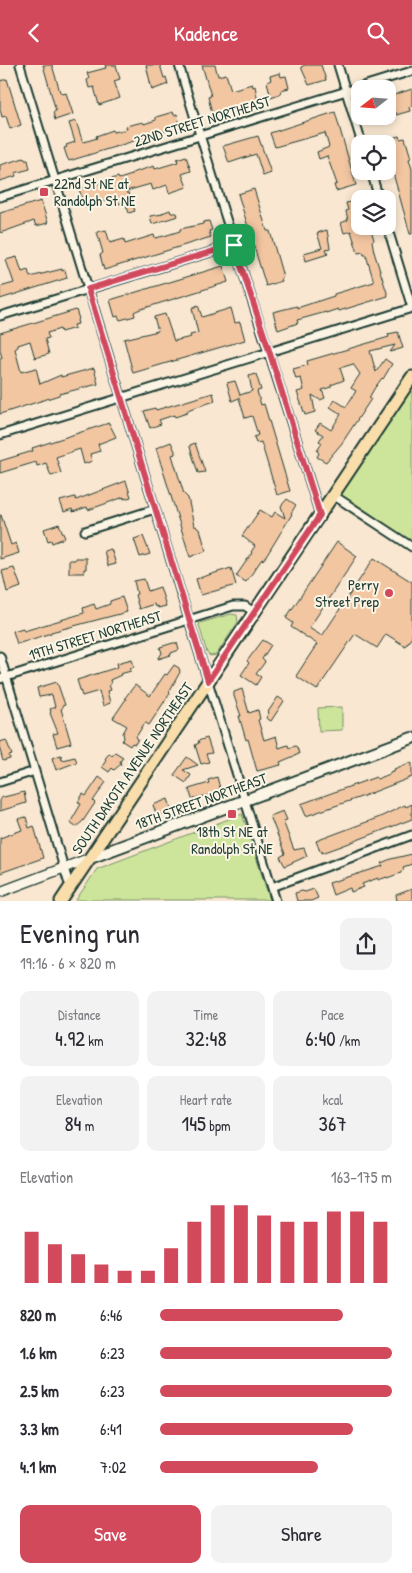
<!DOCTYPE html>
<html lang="en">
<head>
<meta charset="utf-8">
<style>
	body { margin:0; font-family:"Patrick Hand",sans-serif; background:#f2f2f3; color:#2b2b33; height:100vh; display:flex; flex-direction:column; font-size:19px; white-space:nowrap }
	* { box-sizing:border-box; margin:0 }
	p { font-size:16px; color:#7c7c81 }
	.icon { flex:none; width:28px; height:28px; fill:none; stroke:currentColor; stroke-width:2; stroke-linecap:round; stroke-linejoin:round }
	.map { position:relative; height:836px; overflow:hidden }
	.panel { display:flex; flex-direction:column; background:#fff; flex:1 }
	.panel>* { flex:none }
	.needle { width:32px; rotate:253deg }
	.tools { position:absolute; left:351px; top:15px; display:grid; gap:10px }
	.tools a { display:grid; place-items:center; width:45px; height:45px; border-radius:10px; background:#fff; box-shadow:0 2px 8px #0003; font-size:25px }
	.pin { position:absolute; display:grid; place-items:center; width:42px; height:42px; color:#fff; margin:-21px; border-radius:10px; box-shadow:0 2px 8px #0006 }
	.round { display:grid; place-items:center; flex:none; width:52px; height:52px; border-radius:10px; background:#f2f2f3 }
	.head { display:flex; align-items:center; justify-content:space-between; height:85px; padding:0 20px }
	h1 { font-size:28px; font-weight:600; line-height:38px }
	.metrics { display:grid; grid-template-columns:repeat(3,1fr); gap:8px; height:85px; padding:5px 20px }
	.metrics div { display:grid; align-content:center; border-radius:10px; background:#f2f2f3; text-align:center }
	.metrics b { font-size:21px; font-weight:600 }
	.metrics small { font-size:14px; font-weight:400 }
	.metrics p { font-size:14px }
	.chart { height:140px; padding:10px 20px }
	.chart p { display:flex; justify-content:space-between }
	.chart svg { width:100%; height:90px; margin-top:5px; stroke:#d1495b; stroke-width:6 }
	.cta { display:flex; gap:10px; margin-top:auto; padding:10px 20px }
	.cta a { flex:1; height:58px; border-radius:10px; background:#d1495b; color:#fff; font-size:20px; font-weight:600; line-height:58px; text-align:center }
	.cta a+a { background:#f2f2f3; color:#2b2b33 }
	ul { padding:0 20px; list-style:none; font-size:16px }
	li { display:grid; grid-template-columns:80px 60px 1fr; align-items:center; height:38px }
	li i { height:12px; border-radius:6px; background:#d1495b }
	header { display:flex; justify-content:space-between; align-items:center; height:65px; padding:0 20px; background:#d1495b; color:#fff; font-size:22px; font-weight:600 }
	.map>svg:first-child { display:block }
</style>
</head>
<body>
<header><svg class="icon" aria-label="back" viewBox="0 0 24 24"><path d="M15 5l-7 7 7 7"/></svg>Kadence<svg class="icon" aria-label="search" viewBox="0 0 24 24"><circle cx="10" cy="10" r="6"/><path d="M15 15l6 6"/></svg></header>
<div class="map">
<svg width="412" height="836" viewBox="0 0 412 836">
	<rect width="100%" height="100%" fill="#f9e7d1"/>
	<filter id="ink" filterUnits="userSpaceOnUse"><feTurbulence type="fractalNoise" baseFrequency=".02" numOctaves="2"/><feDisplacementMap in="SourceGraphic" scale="10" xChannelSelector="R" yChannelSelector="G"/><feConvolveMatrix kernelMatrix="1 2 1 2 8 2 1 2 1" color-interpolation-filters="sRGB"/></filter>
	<g filter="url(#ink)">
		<!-- green -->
		<path fill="#cde59b" stroke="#769168" d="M412 311V483L333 430Z
			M231 549 237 550 238 557 216 590 210 591 207 588 199 560 200 558Z
			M342 642V665L319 666 318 643Z
			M242 749 270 835H76L97 804Z"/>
		<!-- building -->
		<path fill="#f3c6a2" stroke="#1f3d34" d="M43 0H52L60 27H62L63 29 66 28 73 49 55 55 53 47 56 46Z
			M105 0H116L120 14 114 16 120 33 99 40 94 22 89 23 87 15 89 14 87 8 106 3Z
			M146 0H160L164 13 166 12 168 19 152 25Z
			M202 0H215L218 11 226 9 231 25 252 19 253 22 255 21 258 37 222 46V48L216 50 215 47 212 48 208 32 211 31Z
			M305 0H321L326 15 309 20 301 2Z
			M280 8 281 12 286 11 289 23 281 25 282 28 271 32 267 17 271 15 270 11Z
			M7 14 21 60 10 64 6 51 2 52 0 44V16Z
			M412 24V41L409 42 410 46 396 50V47L388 49V32Z
			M173 47 174 50 177 49 179 62 69 96 67 92 64 83 67 82 66 80 75 77 69 58 76 56 82 75 84 77 97 73 96 71 113 65 114 67 127 64 126 61 143 57 144 59 156 55V52Z
			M335 47 356 120 336 126 334 120 337 119 327 91 319 94 317 87 329 82 325 68 275 82 270 68Z
			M258 71 271 108 263 111 256 89 229 98 223 81Z
			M399 71 400 74 405 73 411 93 409 94 412 104V169H410L388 90V74Z
			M186 91 191 106 182 109 187 122 169 128 167 120 153 125 151 119 126 126 127 128H129L135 146 129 148 125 137 119 139 117 132 85 143 79 124 118 112 119 114 132 110V108L154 101 155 104 178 97 177 94Z
			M24 93 25 95H28L30 104 15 108 16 111 0 116V100Z
			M254 124 267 166H270L283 212 281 213 282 216 266 221 238 129Z
			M41 136 48 158 36 161 34 156 0 168V148Z
			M357 136 360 146V161H370L374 175 372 176 374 187 388 231 339 246 338 244 326 248V247L301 254 297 255 298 258 278 265 273 247 297 241V243L334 231V229L374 217 366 190H364L363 187 358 188 351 166 344 168 341 158 348 155 346 146 348 145 346 138Z
			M170 145 171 148H177L178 151 152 159 150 151 163 149 162 148Z
			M209 156 212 165 209 166 211 172 104 205 100 190 103 188 97 167 106 165 110 178 124 174 125 179 154 170 155 173 164 171 180 166V164L203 159V157Z
			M327 165 330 183 326 184 328 189 306 196 304 188 322 183 317 168Z
			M17 192 22 207 28 205 30 212 62 204V206L65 205 67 213 0 234V222L14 218 6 195Z
			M223 201 228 217 138 245 134 247 135 251 120 255 118 251 115 252 110 235Z
			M198 240 202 252 231 243 235 258 240 257 245 275 133 308 124 274 158 266 154 252 165 249 174 276 191 272 190 270 198 268 192 243Z
			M76 245 79 254 77 255 78 259 74 260 75 263 61 267 60 264 47 268 49 273 45 274 49 289 35 293 30 276 18 280V282L15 284 21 307 36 303 40 319 61 310V312L94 303 98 319 59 329V330L0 349V293H2L0 285V268Z
			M398 267 403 283 390 287 395 280 370 286 376 307 385 294 392 299 383 314 382 313 374 324 369 333 371 334 342 378 326 397 317 392 319 388 317 386 322 378 319 376 323 370 315 365 320 358 331 365 341 349 330 342 335 335 346 342 356 326 351 323 360 309 353 299 340 303 344 315 331 320V322L322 325 325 333 320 335 312 330 315 347 305 350 297 327 304 325 301 313 296 314 293 304 308 300 307 296 389 272 388 269Z
			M256 309 261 325 257 326 261 340 264 339 290 426 277 430 261 377 256 378 254 372 258 370 252 351 245 353 239 333 232 336 227 318 235 316 240 330 252 326 249 311Z
			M213 328 215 336 190 344 186 347 187 348 175 352 174 350 159 355 161 359 150 363 144 346 155 343 156 345Z
			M109 358 116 372 98 379 100 386 90 389 92 396 84 399 80 384 56 392 61 408 51 411 46 398 37 401 36 397 0 408V396L33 386 32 383Z
			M171 377 175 386V389L172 390 184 429 188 433 194 461H196L198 464H200L206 486 190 492 156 383Z
			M195 378 205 407 198 408 190 382V380Z
			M126 416 131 432 124 434V432L88 445 87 442 73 447 72 444 64 447 60 436 75 432 76 435Z
			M287 434 296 440 291 448 292 449 267 490 263 495 262 494 246 517 236 511 252 488 251 487 255 481 242 471 260 445 272 452 275 447 285 453 281 441Z
			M0 450H1L11 480 16 478 19 488 0 494Z
			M59 459 65 473 52 478 51 475 48 476 44 464Z
			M143 471 150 489 140 492 134 474Z
			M337 477 357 491 309 563 322 571 374 493 412 517V572L405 581 386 569 377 583 355 569 317 625 296 611 317 579 291 562 293 558 286 553Z
			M111 484 116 499 108 501 104 486Z
			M75 493H86V504H84V508H69V495H75Z
			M14 503 21 522 7 527 2 506Z
			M231 503 236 520 201 530 196 514Z
			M144 514 148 526 160 522 166 541 158 543 157 541 155 542 154 539 139 544 135 530 137 529 134 516Z
			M122 532 127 547 51 567V568L17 579 13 566 23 563 24 566 84 548 83 543 94 539 96 544 110 539V536Z
			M263 575 271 580 262 594 265 597 256 609 261 612 256 620 241 610 249 598 247 596Z
			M173 578H177L179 585 171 588V590L158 594 162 588 160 582Z
			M132 594 134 602 130 603 131 606 120 609 121 610 110 615 111 619 109 620 111 625 107 626 110 638 103 641 99 626 82 631 77 615 118 602 117 598Z
			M174 600 179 603 180 607 169 627 170 628 149 660 146 658 144 659 136 672 138 674 135 679 132 678 130 681 122 676 124 673 123 668 127 661 113 653 126 634H124L135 620 150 631 165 609 167 610Z
			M57 617 65 640 62 641V644H61L71 678 57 682 53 669 58 668 50 648 51 647 50 644 55 642 52 630 39 632 37 623Z
			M242 624 249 648 258 645 260 654 258 655 264 675 276 671 279 683 288 680 289 683 295 681 297 682 299 689 280 697 281 700 257 706 248 674 246 675 239 651H241L234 631V627Z
			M278 632 284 636 271 656 266 653 269 647H268Z
			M207 673 212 688 206 689 209 697 201 699 195 680 199 678 198 676Z
			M6 675 12 690 9 691 10 694 3 696 0 685V677Z
			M115 687 123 692 120 697 121 699 114 705 112 703 109 707 102 702 106 695 105 694 109 688 112 690Z
			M61 690 62 695 75 692 77 697 56 705 52 693Z
			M187 692 198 700 183 705 191 710 186 718 174 710Z
			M412 697V712L361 732 306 751 301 739 376 712 377 714 390 709V707L395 705 394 704Z
			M99 712 106 717 93 736 95 738 83 756 76 762 70 758 81 739 78 737 83 729 86 731Z
			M217 712 221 727 192 734 189 724 209 718 208 715Z
			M24 727 26 738 0 746V733Z
			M168 734 172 746 157 751 153 740Z
			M412 739V754L339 782 322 788V785L320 786 316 776 380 752 405 740 406 742Z
			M283 746 287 755 283 756 294 785 304 783 307 791 285 801 280 792 285 789 270 751Z
			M26 752 29 763 34 761 43 793 0 808V773L22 765 18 754Z
			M412 789V799L403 802 404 805 401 806V808L387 813V812L378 815V813L362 819 364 822 351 827 350 823 333 830 329 818 383 801 381 798 391 794Z
			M314 824 318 833 311 836H297L295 828 302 826 305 827Z
			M412 824V836H397L396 830Z"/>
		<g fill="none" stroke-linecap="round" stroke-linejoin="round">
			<!-- minor casing -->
			<g stroke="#1f3d34" stroke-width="11">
				<path id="minor" d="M20 0 189 555 276 836
					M179 0C223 151 274 299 320 450
					M338 0 362 79
					M371 106 379 134
					M0 132 412 6
					M387 161 412 243
					M0 251 234 180
					M0 370 412 243
					M333 430 412 482
					M85 466 155 444
					M0 591 68 816 71 821
					M0 614 233 541H245L254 547
					M0 717 35 706
					M272 822 412 770"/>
			</g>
			<!-- tertiary casing -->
			<g stroke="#1f3d34" stroke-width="12">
				<path id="tertiary" d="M0 827 90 793"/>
			</g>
			<!-- secondary casing -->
			<g stroke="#1f3d34" stroke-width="14">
				<path id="secondary" d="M90 793 412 673"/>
			</g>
			<!-- primary casing -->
			<g stroke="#1f3d34" stroke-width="15">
				<path id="primary" d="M61 836 412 312"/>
			</g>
			<!-- minor -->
			<use href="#minor" stroke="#fcf5e5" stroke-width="7"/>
			<!-- tertiary -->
			<use href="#tertiary" stroke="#fcf5e5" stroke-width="9"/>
			<!-- secondary -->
			<use href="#secondary" stroke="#fcf5e5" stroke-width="10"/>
			<!-- primary -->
			<use href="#primary" stroke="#f9deab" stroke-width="11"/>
		</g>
	</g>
	<g fill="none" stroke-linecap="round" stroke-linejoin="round" filter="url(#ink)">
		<!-- route casing -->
		<g stroke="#fff" stroke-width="10">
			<path id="route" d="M234 180 267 279 320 450 208 616 88 224Z"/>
		</g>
		<!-- route -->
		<use href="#route" stroke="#d1495b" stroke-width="6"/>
	</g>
	<!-- markers -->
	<g fill="#d1495b" stroke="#fcf5e5" stroke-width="2">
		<rect x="39" y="122" width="10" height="10" rx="2.5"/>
		<circle cx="389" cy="528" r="5"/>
		<rect x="227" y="744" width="10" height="10" rx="2.5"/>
	</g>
	<g text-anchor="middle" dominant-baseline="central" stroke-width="4" stroke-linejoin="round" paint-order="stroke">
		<!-- street labels -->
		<g font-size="15" fill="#1f3d34" stroke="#fcf5e5">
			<text transform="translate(202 56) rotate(-17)">22ND STREET NORTHEAST</text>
			<text transform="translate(95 570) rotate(-17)">19TH STREET NORTHEAST</text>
			<text transform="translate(132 703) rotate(-56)">SOUTH DAKOTA AVENUE NORTHEAST</text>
			<text transform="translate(201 736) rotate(-20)">18TH STREET NORTHEAST</text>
		</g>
		<!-- poi labels -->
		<g font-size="15" fill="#1f3d34" stroke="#fcf5e5" text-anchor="start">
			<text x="54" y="118">22nd St NE at<tspan x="54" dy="17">Randolph St NE</tspan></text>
			<text x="379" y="519" text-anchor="end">Perry<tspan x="379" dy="17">Street Prep</tspan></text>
			<text x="232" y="766" text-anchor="middle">18th St NE at<tspan x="232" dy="17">Randolph St NE</tspan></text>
		</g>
	</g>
</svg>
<div class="tools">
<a><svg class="needle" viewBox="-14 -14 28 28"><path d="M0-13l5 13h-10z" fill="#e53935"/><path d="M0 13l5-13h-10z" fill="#7c7c81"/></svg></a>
<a><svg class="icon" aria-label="locate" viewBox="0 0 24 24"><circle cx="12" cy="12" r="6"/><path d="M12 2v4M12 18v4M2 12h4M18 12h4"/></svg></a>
<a><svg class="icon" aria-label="layers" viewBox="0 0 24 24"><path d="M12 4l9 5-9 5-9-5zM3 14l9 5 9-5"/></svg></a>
</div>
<div class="pin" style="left:234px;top:180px;background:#1e9e55"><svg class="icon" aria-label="arrive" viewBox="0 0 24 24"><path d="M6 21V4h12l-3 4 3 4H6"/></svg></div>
</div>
<section class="panel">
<div class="head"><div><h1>Evening run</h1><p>19:16 · 6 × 820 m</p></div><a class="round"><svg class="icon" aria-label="share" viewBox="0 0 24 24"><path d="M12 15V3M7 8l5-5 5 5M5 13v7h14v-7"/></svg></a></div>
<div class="metrics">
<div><p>Distance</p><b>4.92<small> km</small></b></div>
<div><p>Time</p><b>32:48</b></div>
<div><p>Pace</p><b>6:40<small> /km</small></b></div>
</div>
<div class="metrics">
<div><p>Elevation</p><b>84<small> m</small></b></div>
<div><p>Heart rate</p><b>145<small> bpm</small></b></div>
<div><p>kcal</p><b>367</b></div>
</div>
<div class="chart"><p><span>Elevation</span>163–175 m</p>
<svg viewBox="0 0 160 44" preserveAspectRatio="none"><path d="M5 44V19M15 44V25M25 44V30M35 44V35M45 44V38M55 44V38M65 44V27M75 44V14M85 44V6M95 44V6M105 44V11M115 44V14M125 44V14M135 44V9M145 44V9M155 44V14"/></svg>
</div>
<ul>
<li><b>820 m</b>6:46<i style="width:79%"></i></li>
<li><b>1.6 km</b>6:23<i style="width:100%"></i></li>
<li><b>2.5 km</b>6:23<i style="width:100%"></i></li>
<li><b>3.3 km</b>6:41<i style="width:83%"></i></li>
<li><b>4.1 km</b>7:02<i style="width:68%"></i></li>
</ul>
<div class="cta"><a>Save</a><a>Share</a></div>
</section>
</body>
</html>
